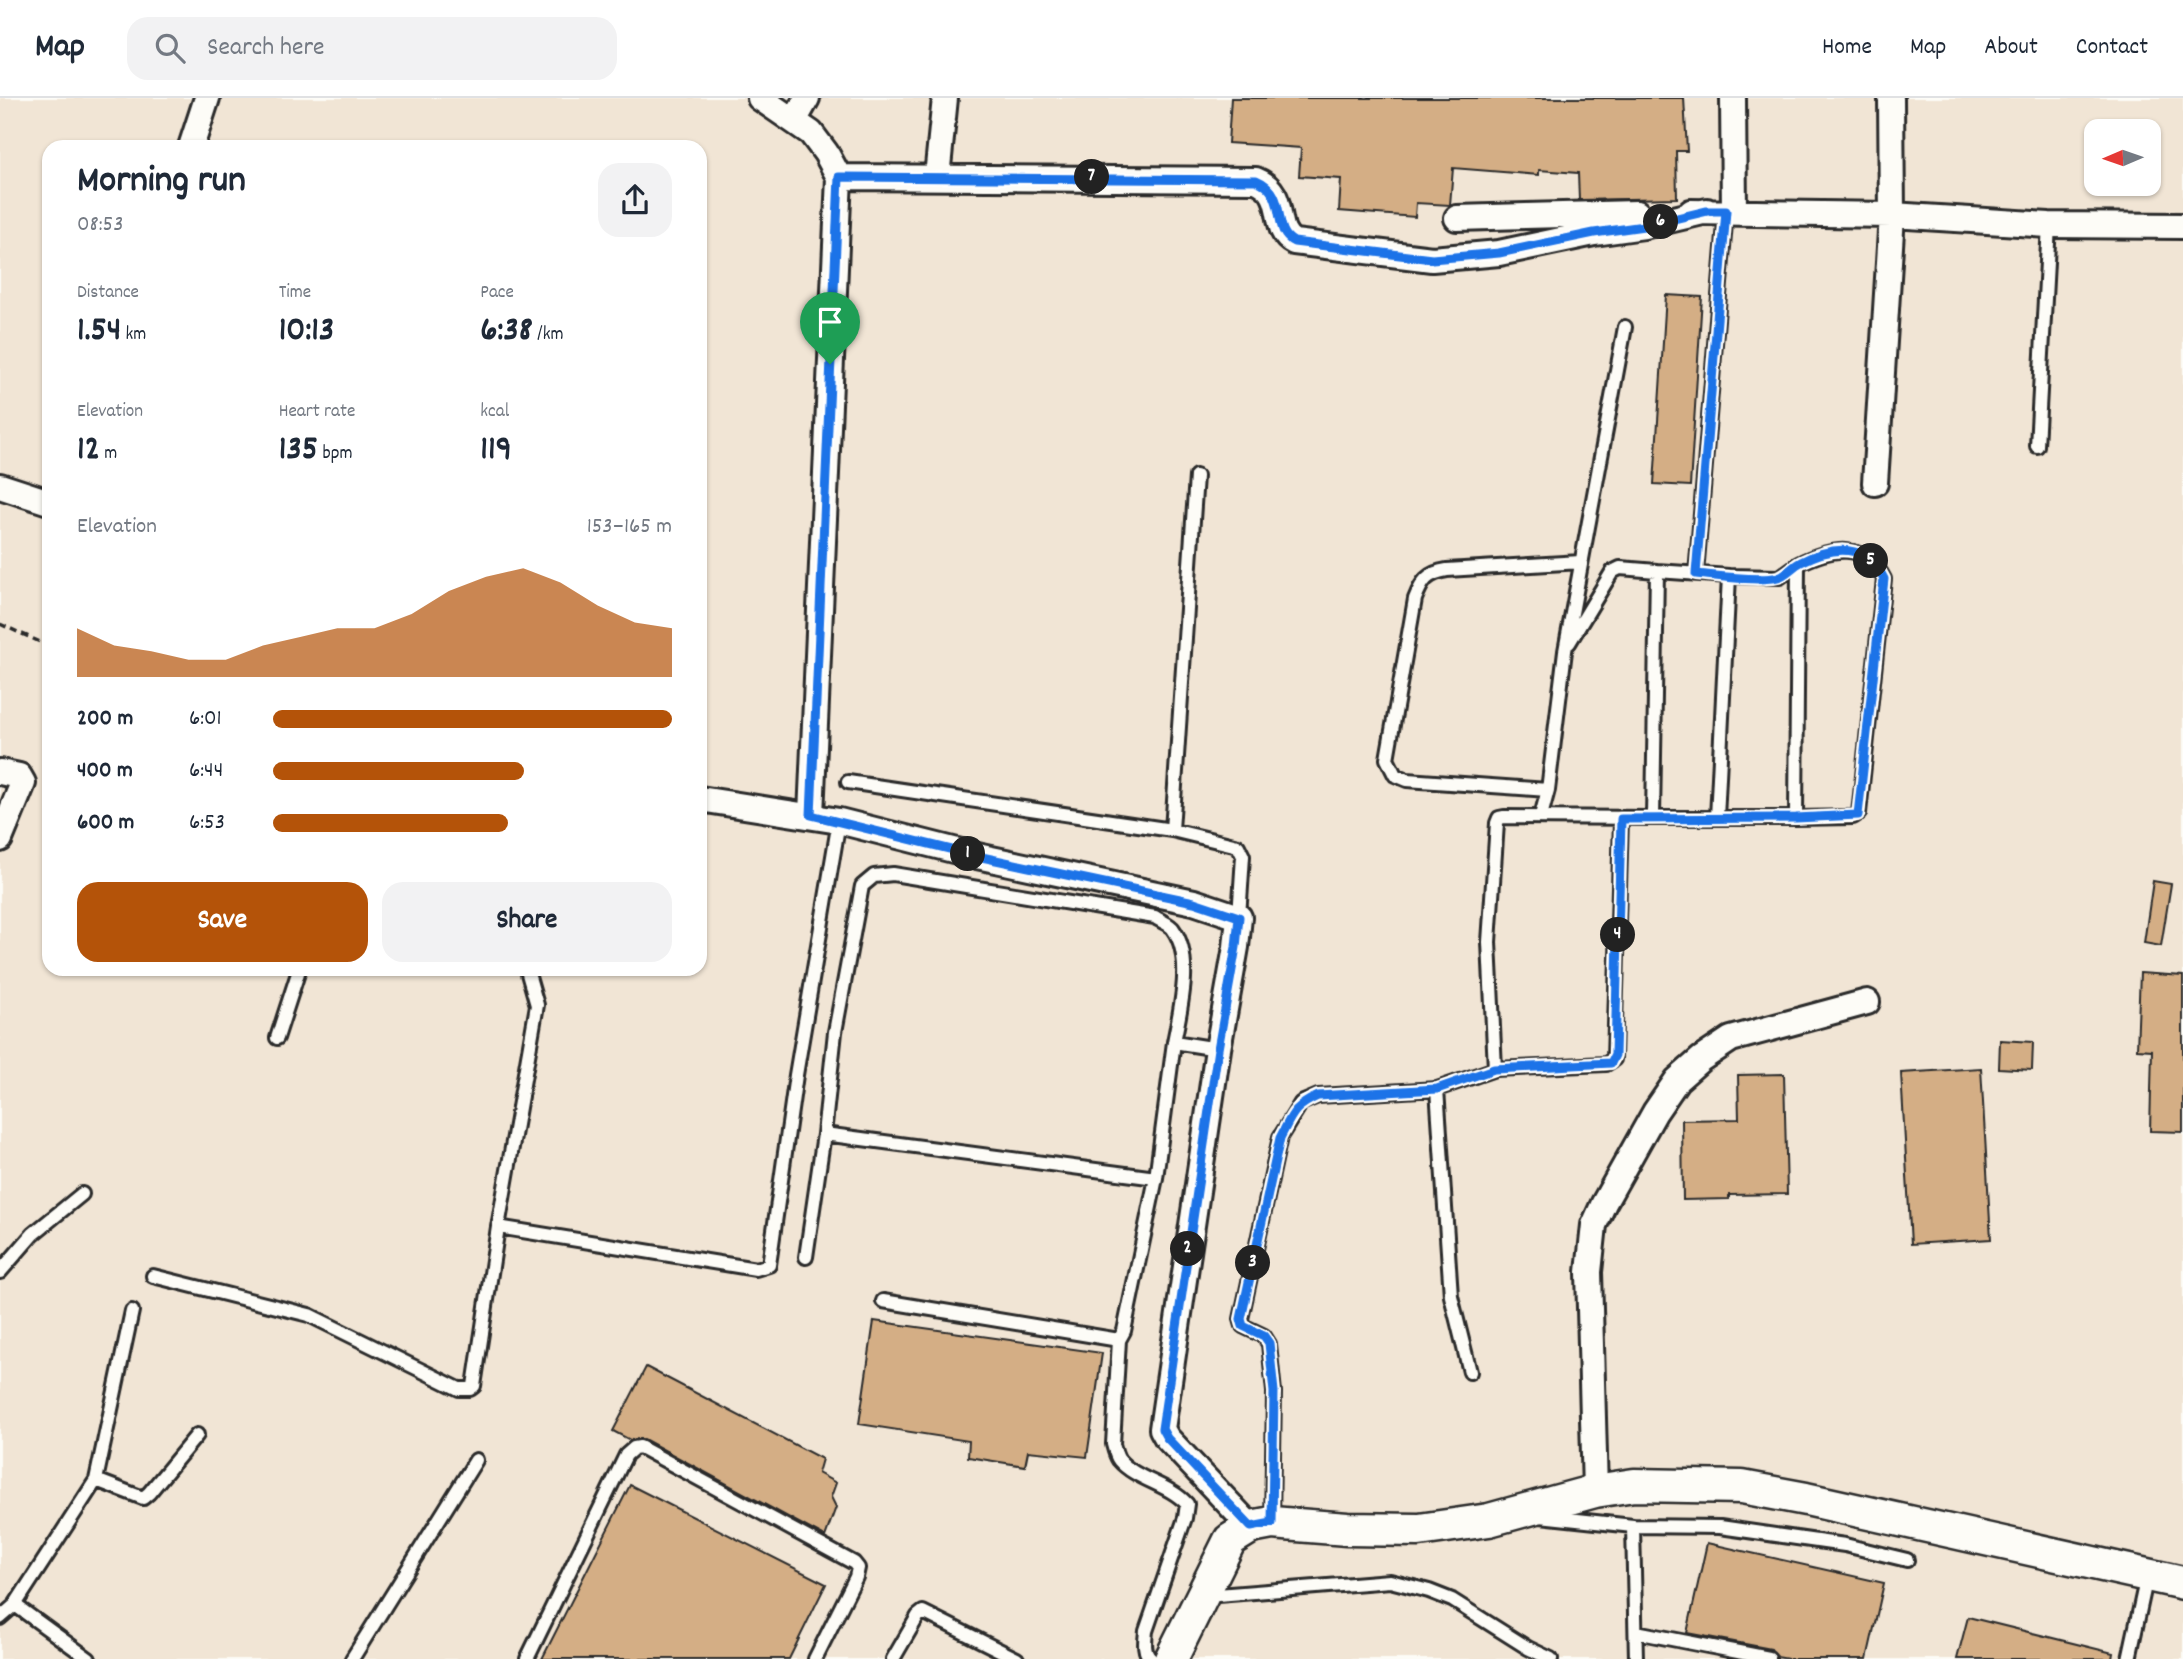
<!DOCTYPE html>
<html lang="en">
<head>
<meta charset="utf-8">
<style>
	body { margin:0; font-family:Dekko,sans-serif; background:#f2f2f3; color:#1f2937; height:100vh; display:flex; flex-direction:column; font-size:26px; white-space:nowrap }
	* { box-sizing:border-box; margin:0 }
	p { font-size:23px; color:#747a83 }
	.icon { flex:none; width:38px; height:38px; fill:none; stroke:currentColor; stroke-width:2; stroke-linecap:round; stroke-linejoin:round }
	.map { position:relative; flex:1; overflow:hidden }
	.panel { position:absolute; left:42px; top:42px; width:665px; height:836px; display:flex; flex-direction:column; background:#fff; border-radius:21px; box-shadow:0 2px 5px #0004 }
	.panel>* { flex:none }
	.needle { width:46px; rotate:268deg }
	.controls { position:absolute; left:2084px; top:21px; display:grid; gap:14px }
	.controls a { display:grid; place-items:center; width:77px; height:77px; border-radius:14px; background:#fff; box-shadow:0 2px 5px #0004; font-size:35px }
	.pin { position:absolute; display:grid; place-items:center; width:60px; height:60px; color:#fff; margin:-72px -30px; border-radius:50% 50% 50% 0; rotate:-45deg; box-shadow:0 0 7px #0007 }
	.pin .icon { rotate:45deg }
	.km { position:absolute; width:35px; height:35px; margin:-18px; border-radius:50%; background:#222; color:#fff; font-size:19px; line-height:35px; text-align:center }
	.round { display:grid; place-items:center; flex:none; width:74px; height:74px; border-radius:21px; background:#f2f2f3 }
	.overview { display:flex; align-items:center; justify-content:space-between; height:119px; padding:0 35px }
	h1 { font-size:38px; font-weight:700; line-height:52px }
	.figures { display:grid; grid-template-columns:repeat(3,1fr); gap:10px; height:119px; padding:7px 35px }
	.figures div { display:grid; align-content:center }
	.figures b { font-size:35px; font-weight:700 }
	.figures small { font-size:19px; font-weight:400 }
	.figures p { font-size:19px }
	.chart { height:196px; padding:14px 35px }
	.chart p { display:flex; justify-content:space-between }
	.chart svg { width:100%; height:126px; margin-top:7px; fill:#b45309; opacity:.7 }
	.cta { display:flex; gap:14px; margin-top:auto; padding:14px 35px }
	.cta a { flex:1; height:80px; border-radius:21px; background:#b45309; color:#fff; font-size:28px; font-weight:700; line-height:80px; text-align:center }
	.cta a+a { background:#f2f2f3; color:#1f2937 }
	ul { padding:0 35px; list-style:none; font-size:23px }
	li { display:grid; grid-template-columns:112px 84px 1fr; align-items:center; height:52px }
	li i { height:18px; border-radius:9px; background:#b45309 }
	header { display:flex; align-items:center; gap:42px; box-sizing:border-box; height:98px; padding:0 35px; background:#fff; border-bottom:2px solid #e0e1e3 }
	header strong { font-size:33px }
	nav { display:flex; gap:38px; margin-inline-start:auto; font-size:24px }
	.search { width:490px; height:63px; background:#f2f2f3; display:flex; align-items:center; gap:18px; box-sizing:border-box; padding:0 24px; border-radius:21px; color:#747a83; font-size:26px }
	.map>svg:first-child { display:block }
</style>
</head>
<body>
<header>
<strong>Map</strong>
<div class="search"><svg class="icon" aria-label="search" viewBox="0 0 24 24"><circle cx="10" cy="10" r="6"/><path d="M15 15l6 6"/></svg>Search here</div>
<nav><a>Home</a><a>Map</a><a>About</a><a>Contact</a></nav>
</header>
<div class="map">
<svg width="2183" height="1561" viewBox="0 0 2183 1561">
	<rect width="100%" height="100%" fill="#fdfcf7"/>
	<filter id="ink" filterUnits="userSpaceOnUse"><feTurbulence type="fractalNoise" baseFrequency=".0143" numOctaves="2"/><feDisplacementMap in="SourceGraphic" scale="14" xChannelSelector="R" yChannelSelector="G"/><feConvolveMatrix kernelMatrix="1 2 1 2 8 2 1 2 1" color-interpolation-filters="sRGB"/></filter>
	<g filter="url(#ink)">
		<!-- built -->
		<path fill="#f1e5d5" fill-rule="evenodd" d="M0 0H2183V1561H0ZM2096 33H2149V86H2096ZM49 49H700V872H49Z"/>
		<!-- building -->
		<path fill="#d4ae85" stroke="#2b2b2b" stroke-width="2" d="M1231 0H1684L1687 53H1676L1677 100 1579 102 1578 75 1539 72V77L1453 70 1450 107 1416 105 1415 119 1339 113 1341 81 1299 78 1301 50 1228 45Z
			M1666 197 1702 199 1690 388 1654 386Z
			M2153 783 2171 786 2161 848 2144 845Z
			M2140 875 2183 878V1034L2150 1033 2152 952 2137 951Z
			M2000 942 2033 944 2032 972 1999 970Z
			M1981 970 1991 1141 1911 1146 1901 975Z
			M1784 976 1787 1096 1729 1097V1101L1683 1102 1682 1022 1739 1021 1738 977Z
			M874 1223 1102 1255 1087 1359 1028 1353 1025 1368 968 1359 969 1343 859 1326Z
			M646 1269 822 1361 818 1375 836 1385 831 1399 836 1409 825 1439 644 1341 630 1342 613 1333Z
			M630 1387 826 1486 789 1561H542Z
			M1707 1445 1884 1485 1867 1561H1788L1777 1559 1771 1551 1687 1535Z
			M1968 1519 2113 1555 2112 1561H1957Z"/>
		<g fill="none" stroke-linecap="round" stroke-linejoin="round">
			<!-- service casing -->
			<g stroke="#2b2b2b" stroke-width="18">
				<path id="service" d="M2037 348 2049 127
					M1696 476 1726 113
					M1569 545 1612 474 1620 470 1657 473
					M848 684 1172 732 1238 748 1243 758 1239 819
					M1548 692 1407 682 1395 677 1387 661 1415 501C1422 483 1427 475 1447 472L1581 464
					M1541 718 1548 692 1565 553 1625 229
					M1653 720H1796L1798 466 1780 479 1729 478
					M1796 720 1853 719 1859 715 1884 481C1865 442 1831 450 1798 466
					M1172 732 1196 378
					M277 940 299 872
					M1495 971 1606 966 1614 961 1621 721
					M1437 991 1451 1198 1470 1274
					M1156 1080 824 1036 835 934 862 788 874 778 893 776 1155 819C1160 823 1170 826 1173 831 1194 860 1180 912 1174 944
					M498 1129 756 1171 769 1167 796 977 839 723
					M806 1159 824 1036
					M0 1174 33 1136 82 1096
					M153 1178 309 1217 459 1291H470L474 1288 498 1129 537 907 527 872
					M883 1203 1119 1242 1124 1233 1156 1080 1174 944 1218 951
					M1119 1242 1113 1346C1114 1350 1116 1358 1119 1362 1136 1382 1169 1386 1187 1406L1185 1420 1146 1533C1145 1542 1143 1555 1151 1561
					M96 1382 143 1400 149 1395 197 1337
					M1540 1418 1633 1428 1636 1561
					M1272 1425 1274 1294 1269 1246 1264 1238 1243 1228 1241 1221 1280 1039 1301 1005 1318 998 1437 991 1495 971 1489 844 1497 725 1499 720 1504 719 1653 720 1657 473 1729 478 1717 720
					M1633 1428 1720 1429 1845 1447 1907 1462
					M1205 1498 1390 1483 1429 1493 1452 1502 1528 1550 1551 1561
					M15 1507 89 1561
					M0 1520 15 1507 96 1382 132 1213
					M1636 1534 1769 1560
					M352 1561 476 1362
					M527 1561 626 1357 634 1350 640 1349 854 1465 858 1470 856 1479 815 1561
					M893 1561 918 1518 923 1514 1017 1561
					M2129 1561 2147 1478"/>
			</g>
			<!-- minor casing -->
			<g stroke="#2b2b2b" stroke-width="30">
				<path id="minor" d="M760 0 811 35 826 55 839 79 811 717
					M1733 0 1734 114
					M794 23 807 0
					M191 49 207 0
					M839 79 1256 82C1290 96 1270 132 1294 144L1432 161 1499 155 1594 135 1644 128 1707 113
					M937 79 945 0
					M1691 114 1892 117 2049 127 2183 128
					M1457 120 1637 115
					M1875 385 1892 117 1891 0
					M0 388 49 404
					M0 674 19 678 23 685 0 741
					M700 701 839 723 977 758 1194 804 1239 819 1236 849 1218 951 1162 1331 1167 1340 1251 1429
					M1595 1393 1589 1174 1594 1127 1604 1105 1655 1014 1677 982 1701 961 1731 941 1867 904"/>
			</g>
			<!-- tertiary casing -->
			<g stroke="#2b2b2b" stroke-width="37">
				<path id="tertiary" d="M1171 1561 1230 1442 1251 1429 1272 1425 1347 1431 1419 1432 1489 1422 1595 1393 1634 1387 1742 1389 1806 1401 2183 1485"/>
			</g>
			<!-- path -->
			<path stroke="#2b2b2b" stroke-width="3.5" stroke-dasharray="7 5" stroke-linecap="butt" d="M0 526 49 548"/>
			<!-- service -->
			<use href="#service" stroke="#fdfcf7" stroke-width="12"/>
			<!-- minor -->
			<use href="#minor" stroke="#fdfcf7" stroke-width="24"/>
			<!-- tertiary -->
			<use href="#tertiary" stroke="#fdfcf7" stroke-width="32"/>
		</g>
	</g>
	<g fill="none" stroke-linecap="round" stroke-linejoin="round" filter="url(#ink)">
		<!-- route casing -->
		<g stroke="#fff" stroke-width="14">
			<path id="route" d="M839 79 1256 82C1290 96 1270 132 1294 144L1432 161 1499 155 1594 135 1644 128 1707 113H1726L1696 476C1717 478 1759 484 1778 479 1786 477 1793 468 1801 464 1833 448 1867 444 1884 481L1858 717 1796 720 1621 721 1615 957 1611 965 1494 971 1437 991 1318 998C1293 1009 1292 1017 1280 1040L1241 1221 1243 1228 1264 1238 1269 1245 1274 1294 1272 1425 1251 1429 1167 1340 1162 1331 1218 951 1236 849 1239 819 1194 804 977 758 811 717Z"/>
		</g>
		<!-- route -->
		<use href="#route" stroke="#1a73e8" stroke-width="9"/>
	</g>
</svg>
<div class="controls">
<a><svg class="needle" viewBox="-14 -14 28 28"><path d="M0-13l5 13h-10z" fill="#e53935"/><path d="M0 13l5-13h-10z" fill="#747a83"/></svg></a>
</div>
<div class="pin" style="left:830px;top:266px;background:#1e9e55"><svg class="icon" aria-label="arrive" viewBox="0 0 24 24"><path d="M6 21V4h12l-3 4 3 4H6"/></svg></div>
<b class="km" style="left:968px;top:756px">1</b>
<b class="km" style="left:1188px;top:1151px">2</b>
<b class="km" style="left:1253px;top:1165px">3</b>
<b class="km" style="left:1618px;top:837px">4</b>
<b class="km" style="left:1871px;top:463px">5</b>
<b class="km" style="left:1661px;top:124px">6</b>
<b class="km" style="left:1092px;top:79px">7</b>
<section class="panel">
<div class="overview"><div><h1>Morning run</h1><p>08:53</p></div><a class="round"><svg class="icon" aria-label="share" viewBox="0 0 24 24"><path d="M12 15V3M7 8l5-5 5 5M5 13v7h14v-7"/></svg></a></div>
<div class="figures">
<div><p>Distance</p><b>1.54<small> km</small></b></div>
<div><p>Time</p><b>10:13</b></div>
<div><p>Pace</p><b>6:38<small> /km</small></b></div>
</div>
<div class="figures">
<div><p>Elevation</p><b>12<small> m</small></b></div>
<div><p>Heart rate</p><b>135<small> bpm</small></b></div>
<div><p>kcal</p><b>119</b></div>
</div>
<div class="chart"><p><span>Elevation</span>153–165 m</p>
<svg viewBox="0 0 160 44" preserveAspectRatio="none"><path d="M0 44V27L10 33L20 35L30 38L40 38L50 33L60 30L70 27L80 27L90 22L100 14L110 9L120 6L130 11L140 19L150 25L160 27V44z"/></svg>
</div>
<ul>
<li><b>200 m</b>6:01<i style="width:100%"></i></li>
<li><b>400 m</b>6:44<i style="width:63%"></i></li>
<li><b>600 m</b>6:53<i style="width:59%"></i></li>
</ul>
<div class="cta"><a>Save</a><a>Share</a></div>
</section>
</div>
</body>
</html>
